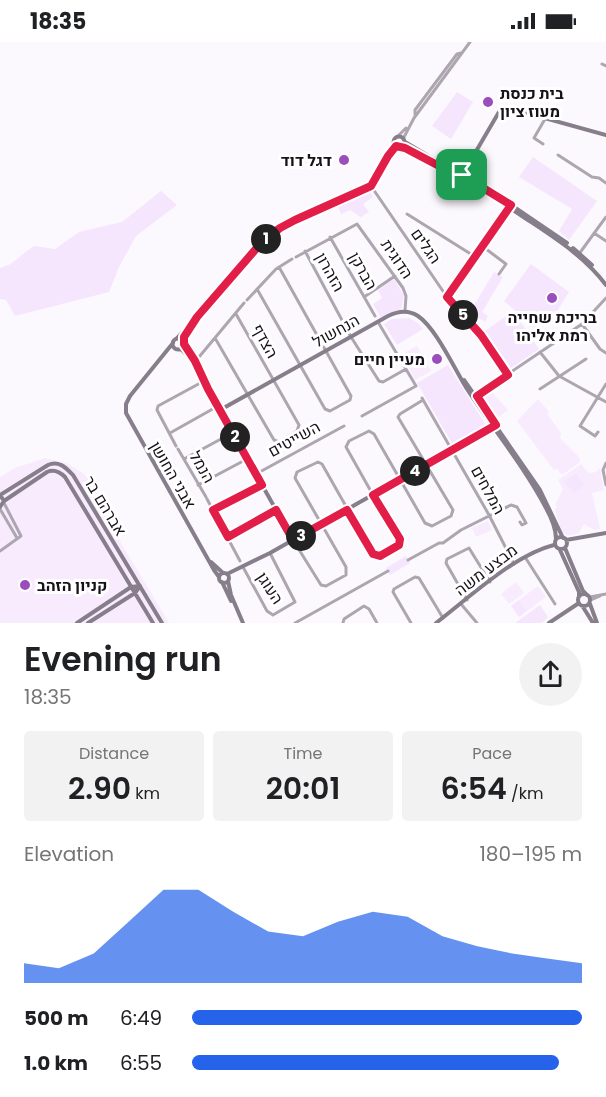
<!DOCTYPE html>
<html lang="en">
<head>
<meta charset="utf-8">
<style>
	body { margin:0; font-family:Poppins,Heebo,sans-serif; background:#f2f2f2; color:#202124; height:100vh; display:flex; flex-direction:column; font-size:22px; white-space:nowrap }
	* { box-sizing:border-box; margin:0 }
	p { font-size:20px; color:#757577 }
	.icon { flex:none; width:33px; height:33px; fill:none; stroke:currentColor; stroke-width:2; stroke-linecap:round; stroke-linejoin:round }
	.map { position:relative; height:581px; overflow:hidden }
	.side { display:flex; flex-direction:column; background:#fff; flex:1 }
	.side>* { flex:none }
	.pin { position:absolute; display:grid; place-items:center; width:51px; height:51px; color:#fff; margin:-26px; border-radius:12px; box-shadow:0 3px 9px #0006 }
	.km { position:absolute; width:30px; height:30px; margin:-15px; border-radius:50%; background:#222; color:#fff; font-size:16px; line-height:30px; text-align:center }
	.round { display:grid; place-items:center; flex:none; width:63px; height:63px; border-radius:32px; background:#f2f2f2 }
	.overview { display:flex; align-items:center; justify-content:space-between; height:102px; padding:0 24px }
	h1 { font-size:33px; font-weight:600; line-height:45px }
	.metrics { display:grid; grid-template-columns:repeat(3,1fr); gap:9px; height:102px; padding:6px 24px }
	.metrics div { display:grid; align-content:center; border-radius:6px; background:#f2f2f2; text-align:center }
	.metrics b { font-size:30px; font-weight:600 }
	.metrics small { font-size:16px; font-weight:400 }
	.metrics p { font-size:16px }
	.chart { height:168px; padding:12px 24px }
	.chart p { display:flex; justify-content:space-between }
	.chart svg { width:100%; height:108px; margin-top:6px; fill:#2563eb; opacity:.7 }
	ul { padding:0 24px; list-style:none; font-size:20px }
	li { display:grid; grid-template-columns:96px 72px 1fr; align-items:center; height:45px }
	li i { height:15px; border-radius:8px; background:#2563eb }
	.status { display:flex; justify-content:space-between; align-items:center; height:42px; padding:0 30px; background:#fff; direction:ltr }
	.status svg { height:16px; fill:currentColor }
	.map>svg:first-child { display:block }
</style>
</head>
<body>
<div class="status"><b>18:35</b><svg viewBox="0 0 49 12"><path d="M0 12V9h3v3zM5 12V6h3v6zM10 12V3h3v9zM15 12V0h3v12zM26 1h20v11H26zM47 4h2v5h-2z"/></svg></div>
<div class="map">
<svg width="606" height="581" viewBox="0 0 606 581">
	<rect width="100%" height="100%" fill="#fcf9fe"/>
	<!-- built -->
	<path fill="#f7ebfd" d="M417 304 423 314 407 323 402 312Z
		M424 317 431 329 415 338 409 326Z
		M490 348 508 368 497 376 483 354Z
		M538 357 549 370 547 372 561 391 560 396 579 415 580 420 562 433 557 427 554 428 517 379Z
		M45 416 68 422 83 431 91 440 110 467 109 481 169 581H0V435L15 426Z
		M581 422 590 432 592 430 594 431 600 426 604 448 592 451 600 487 594 488 584 482 579 491 568 494 562 491 555 468 557 464 555 463 563 447 558 438Z
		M488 479 492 488 476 495 472 486Z
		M516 540 524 551 509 562 501 552Z
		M538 544 546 555 527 569 519 558Z"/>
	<!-- green -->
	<path fill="#f5e5fd" d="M457 50 473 60 451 97 432 84Z
		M533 115 597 159 569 198 559 189 572 167 519 135Z
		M161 149 177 163 136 194 119 225 109 250 15 274 6 258 0 257V226C14 223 22 211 34 204L55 207 79 190 122 180Z
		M369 149 373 155 363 162 369 170 361 175 350 168 341 172 337 162Z
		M531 222 569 250 551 279 546 275 536 287 504 259Z
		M494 230 503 235 482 270 488 274 485 280 470 270Z
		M394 237 404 254 401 268 381 276 373 262 382 256 378 248Z
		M513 269 539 307 511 326 485 289Z
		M409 276 418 281 423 287 397 303 384 282 392 277Z
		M448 323 487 385 453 403 417 341Z
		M576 431 584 443 574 451 564 440Z
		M406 514 410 521 390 533 386 526Z
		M519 558 527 569 519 575 511 564Z
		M540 563 548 575 542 581H515Z"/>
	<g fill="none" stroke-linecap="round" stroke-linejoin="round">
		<!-- street -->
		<path stroke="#ada6b0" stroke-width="3" d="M602 22 606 24
			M415 73V68L457 12 461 11
			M397 95 406 86
			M403 97 414 76 470 0
			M543 102 534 96 545 77
			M558 113 592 135 599 136 606 141
			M371 144 447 255 481 293 508 333
			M407 172 474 214
			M594 191 606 199
			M330 195 375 274
			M482 204 506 222 499 232
			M305 209 351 295 379 339 383 340 406 327
			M579 212 606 175
			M296 215 357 182 403 246 406 254 405 269
			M257 247 325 367 330 369 350 358 351 354 279 225
			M364 255 395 234
			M447 255 510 165
			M247 258 276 227 292 217
			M582 282 600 307 606 311
			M215 296 274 398 279 400 297 389 299 383 236 272
			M540 310 559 334 606 360
			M199 315 244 261
			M540 347 586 317
			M474 355 582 282 606 256
			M422 356 489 473 514 522
			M362 374 416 344 378 280
			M598 390 595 394 580 384 606 342
			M170 391 218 364
			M176 404 157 368 158 364 204 339
			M178 407 206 455
			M184 417 232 391
			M606 421 603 428 606 443
			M256 432 344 384
			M198 443 247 417
			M207 457 240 519
			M0 467 17 496
			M213 468 262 443
			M228 495 276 468
			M293 498 321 543 326 544 346 533V525L295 436 297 430 318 420 322 422 373 512 380 514 399 503V495L373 453 346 405 349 399 369 389 374 392 425 481 432 484 451 474 453 468 398 375 400 372 423 358
			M0 509 21 494 4 461
			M525 515 555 562
			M408 518 439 501H443L461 488 511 463 517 465 526 481 522 483 520 480
			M243 525 267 569 273 573 295 560 270 511
			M590 555 606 552
			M467 558 446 521 447 517 469 506 490 540
			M591 558 600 554
			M461 562 477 581
			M295 581 388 529
			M343 581 344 577 364 564 369 567 377 581
			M411 581 393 550 394 547 415 535 419 536 443 576"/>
		<!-- secondary -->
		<path stroke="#877e8c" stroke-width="4" d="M393.5 100a5.5 5.5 0 1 1 11 0a5.5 5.5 0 1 1-11 0Z
			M405 100 511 163 567 201
			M402 105C445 125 486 150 525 176 555 196 584 214 606 243
			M461 135 499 70 508 66 606 93
			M573 206 592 223
			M177 296 194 278
			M172.5 302a5.5 5.5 0 1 1 11 0a5.5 5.5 0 1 1-11 0Z
			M183 299 197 275 262 200 280 186 295 178 371 144 394 100
			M173 301 130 354 126 362V371L214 528 219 535
			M184 302 195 319 207 343
			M181 307 187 313 208 347 293 498
			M464 338 540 448 563 496
			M220 368 388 274C398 269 409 268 418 274 436 286 455 328 467 347 493 387 524 424 546 466 551 475 556 486 556 497
			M0 453 48 423C59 418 66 426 73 433L162 581
			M0 453 4 459 0 465
			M4 459 47 430C54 427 60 430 65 435L153 581
			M555 501a6 6 0 1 1 12 0a6 6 0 1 1-12 0Z
			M566 498 606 491
			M565 506 583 549 587 553
			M560 508 579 550V555
			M211 520 223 531
			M219 536a5 5 0 1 1 10 0a5 5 0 1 1-10 0Z
			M227 532 270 511 496 383
			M228 539 231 553 243 581
			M222 540 231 559
			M578 558a6 6 0 1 1 12 0a6 6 0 1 1-12 0Z
			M590 562 597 581
			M583 565 593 581
			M77 581 131 545 140 544
			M88 581 135 551 140 544
			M436 581C470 555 514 513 554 503
			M549 581 579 561"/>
	</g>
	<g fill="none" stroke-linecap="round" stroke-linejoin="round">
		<!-- route casing -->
		<g stroke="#fff" stroke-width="12">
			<path id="route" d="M396 104 405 106 460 135 462 133 511 163 447 255 481 293 508 333 477 354 496 383 373 453 400 497 399 503 380 514 373 512 347 468 293 498 276 468 228 495 213 468 262 443 208 347 195 319 184 302V295L197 275 262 200 280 186 295 178 371 144 388 114Z"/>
		</g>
		<!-- route -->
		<use href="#route" stroke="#e11d48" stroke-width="8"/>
	</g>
	<!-- markers -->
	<g fill="#9b4dbd" stroke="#fff" stroke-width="2">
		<circle cx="488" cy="60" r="6"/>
		<circle cx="344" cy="118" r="6"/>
		<circle cx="552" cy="256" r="6"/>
		<circle cx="437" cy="317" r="6"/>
		<circle cx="25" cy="543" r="6"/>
	</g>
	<g text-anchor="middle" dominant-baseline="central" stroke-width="6" stroke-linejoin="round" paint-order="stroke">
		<!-- poi labels -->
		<g font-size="16" font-weight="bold" fill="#17121a" stroke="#fff" text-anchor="start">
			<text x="500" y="51">בית כנסת<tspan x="500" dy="18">מעוז ציון</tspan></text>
			<text x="332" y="118" text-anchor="end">דגל דוד</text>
			<text x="552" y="275" text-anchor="middle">בריכת שחייה<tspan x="552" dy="18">רמת אליהו</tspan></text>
			<text x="425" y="317" text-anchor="end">מעיין חיים</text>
			<text x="37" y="543">קניון הזהב</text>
		</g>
		<!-- street labels -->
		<g font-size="16" fill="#17121a" stroke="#fff">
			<text transform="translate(426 204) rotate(55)">הגלים</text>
			<text transform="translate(397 217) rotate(56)">הדוגית</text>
			<text transform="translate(363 229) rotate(61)">הברקן</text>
			<text transform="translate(330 230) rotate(61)">הזהרון</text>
			<text transform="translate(336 289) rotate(-29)">הנחשול</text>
			<text transform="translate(265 299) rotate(61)">הצדף</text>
			<text transform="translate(294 397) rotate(-29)">השייטים</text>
			<text transform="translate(202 425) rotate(60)">הנמל</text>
			<text transform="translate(173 433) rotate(60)">אבני החושן</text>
			<text transform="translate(488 448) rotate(61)">המלחים</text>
			<text transform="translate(105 464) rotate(59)">אברהם בר</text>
			<text transform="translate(486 528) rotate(-37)">מבצע משה</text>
			<text transform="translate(270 546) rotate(57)">העוגן</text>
		</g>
	</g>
</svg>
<div class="pin" style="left:462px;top:133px;background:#1e9e55"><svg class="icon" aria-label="arrive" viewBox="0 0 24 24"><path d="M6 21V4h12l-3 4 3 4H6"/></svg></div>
<b class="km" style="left:266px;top:197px">1</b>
<b class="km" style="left:235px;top:395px">2</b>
<b class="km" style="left:301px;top:494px">3</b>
<b class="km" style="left:415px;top:429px">4</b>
<b class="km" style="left:463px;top:273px">5</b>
</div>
<section class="side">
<div class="overview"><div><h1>Evening run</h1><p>18:35</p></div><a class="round"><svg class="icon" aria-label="share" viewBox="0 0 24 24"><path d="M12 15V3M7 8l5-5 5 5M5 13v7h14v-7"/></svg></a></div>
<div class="metrics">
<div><p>Distance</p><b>2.90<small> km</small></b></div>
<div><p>Time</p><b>20:01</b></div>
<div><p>Pace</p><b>6:54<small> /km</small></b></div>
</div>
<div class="chart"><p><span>Elevation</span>180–195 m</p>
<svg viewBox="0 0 160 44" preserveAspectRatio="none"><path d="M0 44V36L10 38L20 32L30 19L40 6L50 6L60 15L70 23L80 25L90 19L100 15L110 17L120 25L130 29L140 32L150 34L160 36V44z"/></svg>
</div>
<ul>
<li><b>500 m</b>6:49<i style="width:100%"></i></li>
<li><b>1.0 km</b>6:55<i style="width:94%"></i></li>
</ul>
</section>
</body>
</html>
